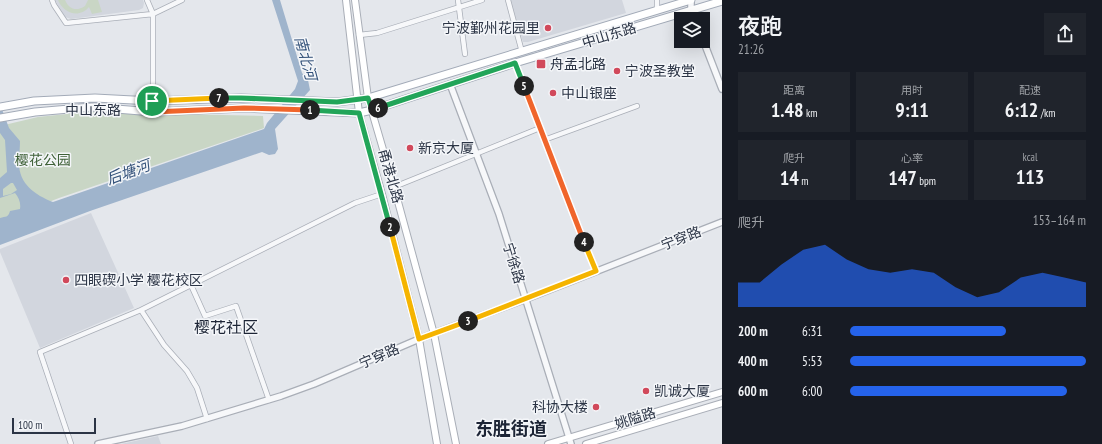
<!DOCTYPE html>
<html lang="zh">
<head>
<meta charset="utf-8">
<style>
	body { margin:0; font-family:"PT Sans Narrow","Noto Sans SC",sans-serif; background:#20242c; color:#f1f3f6; height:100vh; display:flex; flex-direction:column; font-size:15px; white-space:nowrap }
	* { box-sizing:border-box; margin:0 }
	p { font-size:13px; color:#9ea1a6 }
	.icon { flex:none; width:22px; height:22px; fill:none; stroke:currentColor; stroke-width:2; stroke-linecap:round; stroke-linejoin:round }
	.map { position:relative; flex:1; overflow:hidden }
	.details { display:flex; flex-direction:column; background:#171b24; width:380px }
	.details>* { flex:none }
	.controls { position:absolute; left:674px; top:12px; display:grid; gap:8px }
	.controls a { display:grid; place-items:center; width:36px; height:36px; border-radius:0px; background:#171b24; box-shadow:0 4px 16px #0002; font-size:20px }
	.scale { position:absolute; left:12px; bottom:10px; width:84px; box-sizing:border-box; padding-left:4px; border:2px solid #2b3445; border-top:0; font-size:11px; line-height:14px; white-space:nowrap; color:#2b3445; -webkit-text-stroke:3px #f4f6f9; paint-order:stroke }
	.pin { position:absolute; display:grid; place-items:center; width:34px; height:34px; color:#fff; margin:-17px; border:2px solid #fff; border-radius:50%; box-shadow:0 1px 4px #0007 }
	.km { position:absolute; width:20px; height:20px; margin:-10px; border-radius:50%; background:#222; color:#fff; font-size:11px; line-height:20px; text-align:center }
	.round { display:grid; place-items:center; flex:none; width:42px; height:42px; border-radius:0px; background:#20242c }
	.overview { display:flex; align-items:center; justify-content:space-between; height:68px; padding:0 16px }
	h1 { font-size:22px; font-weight:600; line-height:30px }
	.stats { display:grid; grid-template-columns:repeat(3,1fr); gap:6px; height:68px; padding:4px 16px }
	.stats div { display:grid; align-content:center; border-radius:0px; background:#20242c; text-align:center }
	.stats b { font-size:20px; font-weight:600 }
	.stats small { font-size:11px; font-weight:400 }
	.stats p { font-size:11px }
	.chart { height:112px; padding:8px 16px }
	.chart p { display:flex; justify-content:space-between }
	.chart svg { width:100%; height:72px; margin-top:4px; fill:#2563eb; opacity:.7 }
	ul { padding:0 16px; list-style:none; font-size:13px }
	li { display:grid; grid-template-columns:64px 48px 1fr; align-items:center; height:30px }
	li i { height:10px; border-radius:5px; background:#2563eb }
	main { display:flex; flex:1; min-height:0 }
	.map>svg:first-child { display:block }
</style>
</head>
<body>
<main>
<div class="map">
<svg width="722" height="444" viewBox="0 0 722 444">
	<rect width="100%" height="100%" fill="#e4e7ec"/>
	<!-- built -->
	<path fill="#d2d6de" d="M55 0H143L144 3 143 8 139 10 71 19 65 17Z
		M510 0H622L626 13 528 42H523Z
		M91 213 134 308 40 348 0 252V249Z
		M158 436 161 444H121Z"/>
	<!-- green -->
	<path fill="#c9d6c5" d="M58 0H65C69 9 76 12 85 6L88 0H98L102 12 92 14 89 7C79 19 63 13 58 0Z
		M86 112 263 116 264 128 59 198 0 221V126L38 117Z"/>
	<!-- water -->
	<path fill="#9fb4cc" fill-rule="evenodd" d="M272 0H280L302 73 308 80 310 90 275 129 278 149 275 154 269 155 262 152 90 211 0 245V218C6 216 8 218 10 211L20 209C21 203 19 198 15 193L0 198V178L7 172 5 140 0 133V104L9 128 20 141C20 148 19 155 19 163 19 184 35 195 53 202L264 129 267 123 295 89 298 81ZM11 183H13L17 190 11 194 3 196V189Z"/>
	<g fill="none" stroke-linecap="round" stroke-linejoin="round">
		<!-- minor casing -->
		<g stroke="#a9aeb7" stroke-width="6">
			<path id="minor" d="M52 0 54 5 66 23 153 14 182 0
				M147 0 153 14V112
				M458 0 465 54
				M508 0 522 52
				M657 0V11
				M359 35 377 33 482 0
				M515 63 596 271
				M544 140 637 106
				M394 187 540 128
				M191 285 205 316 236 306 269 400
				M207 419 197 388 187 371 164 345 141 310 355 203 382 194
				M71 444 40 352 141 310"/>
		</g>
		<!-- tertiary casing -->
		<g stroke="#a9aeb7" stroke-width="8">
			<path id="tertiary" d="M691 0V10L695 19
				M703 40 722 89
				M450 84 499 214 571 444
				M98 444 182 426 281 396 314 384 419 339 526 299 722 222"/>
		</g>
		<!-- secondary casing -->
		<g stroke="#a9aeb7" stroke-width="8">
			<path id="secondary" d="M346 0 359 113 382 194 419 339 437 444
				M355 0 368 98 394 187 434 334 456 444
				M548 444 722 392
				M586 444 722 403"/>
		</g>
		<!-- primary casing -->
		<g stroke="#a3abb8" stroke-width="9">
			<path id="primary" d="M0 107 34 101 95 98 152 101 241 98 337 102 368 98 691 0
				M0 118 35 112 92 107 153 112 244 108 359 113 372 110 515 63 722 1"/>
		</g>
		<!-- minor -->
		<use href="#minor" stroke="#f7f8fa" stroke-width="4.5"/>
		<!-- tertiary -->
		<use href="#tertiary" stroke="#f7f8fa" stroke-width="5.5"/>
		<!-- secondary -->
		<use href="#secondary" stroke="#fff" stroke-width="6"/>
		<!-- primary -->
		<use href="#primary" stroke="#fff" stroke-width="7"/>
	</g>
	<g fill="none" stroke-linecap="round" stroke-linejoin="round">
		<!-- split-1 casing -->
		<g stroke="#fff" stroke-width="8">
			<path id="split-1" d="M152 101 153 112 244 108 310 110"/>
		</g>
		<!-- split-2 casing -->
		<g stroke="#fff" stroke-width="8">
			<path id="split-2" d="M310 110 359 113 390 227"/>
		</g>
		<!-- split-3 casing -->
		<g stroke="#fff" stroke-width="8">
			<path id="split-3" d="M390 227 419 339 468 321"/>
		</g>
		<!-- split-4 casing -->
		<g stroke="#fff" stroke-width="8">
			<path id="split-4" d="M468 321 596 271 584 242"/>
		</g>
		<!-- split-5 casing -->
		<g stroke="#fff" stroke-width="8">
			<path id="split-5" d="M524 86 584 242"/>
		</g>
		<!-- split-6 casing -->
		<g stroke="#fff" stroke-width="8">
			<path id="split-6" d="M378 108 515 63 524 86"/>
		</g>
		<!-- split-7 casing -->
		<g stroke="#fff" stroke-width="8">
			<path id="split-7" d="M219 98H241L337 102 368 98 372 110 378 108"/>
		</g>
		<!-- split-8 casing -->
		<g stroke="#fff" stroke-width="8">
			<path id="split-8" d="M152 101 219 98"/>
		</g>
		<!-- split-1 -->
		<use href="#split-1" stroke="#f0652b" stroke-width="5"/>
		<!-- split-2 -->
		<use href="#split-2" stroke="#22a559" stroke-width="5"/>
		<!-- split-3 -->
		<use href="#split-3" stroke="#f5b400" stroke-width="5"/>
		<!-- split-4 -->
		<use href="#split-4" stroke="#f5b400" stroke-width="5"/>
		<!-- split-5 -->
		<use href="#split-5" stroke="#f0652b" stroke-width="5"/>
		<!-- split-6 -->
		<use href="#split-6" stroke="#22a559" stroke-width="5"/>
		<!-- split-7 -->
		<use href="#split-7" stroke="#22a559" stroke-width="5"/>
		<!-- split-8 -->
		<use href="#split-8" stroke="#f5b400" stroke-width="5"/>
	</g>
	<!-- markers -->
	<g fill="#d1495b" stroke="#f4f6f9" stroke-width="1.5">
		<circle cx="548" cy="28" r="4"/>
		<rect x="536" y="59" width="10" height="10" rx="2"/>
		<circle cx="617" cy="71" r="4"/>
		<circle cx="553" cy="93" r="4"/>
		<circle cx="410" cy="148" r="4"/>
		<circle cx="66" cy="280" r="4"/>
		<circle cx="646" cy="391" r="4"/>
		<circle cx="596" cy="407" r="4"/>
	</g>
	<g text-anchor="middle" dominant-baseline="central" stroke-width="3" stroke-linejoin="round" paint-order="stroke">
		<!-- poi labels -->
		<g font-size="14" fill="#2b3445" stroke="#f4f6f9" text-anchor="start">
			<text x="540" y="28" text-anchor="end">宁波鄞州花园里</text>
			<text x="550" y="64">舟孟北路</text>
			<text x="625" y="71">宁波圣教堂</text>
			<text x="561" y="93">中山银座</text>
			<text x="418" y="148">新京大厦</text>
			<text x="74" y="280">四眼碶小学 樱花校区</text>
			<text x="654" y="391">凯诚大厦</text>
			<text x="588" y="407" text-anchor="end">科协大楼</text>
		</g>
		<!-- street labels -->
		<g font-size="14" fill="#2b3445" stroke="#f4f6f9">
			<text transform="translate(609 35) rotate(-17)">中山东路</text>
			<text x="93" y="110">中山东路</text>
			<text transform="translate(391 176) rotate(74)">甬港北路</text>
			<text transform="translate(681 238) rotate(-21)">宁穿路</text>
			<text transform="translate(514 263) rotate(73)">宁徐路</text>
			<text transform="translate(379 356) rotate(-23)">宁穿路</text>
			<text transform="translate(635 418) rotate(-17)">姚隘路</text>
		</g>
		<!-- park labels -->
		<g font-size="14" fill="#3f6138" stroke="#f4f6f9">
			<text x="43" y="160">樱花公园</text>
		</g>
		<!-- water labels -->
		<g font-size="15" font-style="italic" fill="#34527a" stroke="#f4f6f9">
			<text transform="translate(306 58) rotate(75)">南北河</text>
			<text transform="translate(128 172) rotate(-20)">后塘河</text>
		</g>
		<!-- quarter labels -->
		<g font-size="16" fill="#1d2536" stroke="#f4f6f9">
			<text x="226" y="327">樱花社区</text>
		</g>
		<!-- district labels -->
		<g font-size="18" font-weight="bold" fill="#1d2536" stroke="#f4f6f9">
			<text x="511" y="428">东胜街道</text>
		</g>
	</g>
</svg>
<div class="controls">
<a><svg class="icon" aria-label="layers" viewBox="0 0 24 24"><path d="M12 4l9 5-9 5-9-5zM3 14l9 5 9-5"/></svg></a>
</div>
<div class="scale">100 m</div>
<div class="pin" style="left:152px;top:101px;background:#1e9e55"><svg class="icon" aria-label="arrive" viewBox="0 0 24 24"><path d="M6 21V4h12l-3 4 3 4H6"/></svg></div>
<b class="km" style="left:310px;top:110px">1</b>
<b class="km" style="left:390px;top:227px">2</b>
<b class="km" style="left:468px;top:321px">3</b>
<b class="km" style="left:584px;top:242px">4</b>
<b class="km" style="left:524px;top:86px">5</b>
<b class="km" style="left:378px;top:108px">6</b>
<b class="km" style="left:219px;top:98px">7</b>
</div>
<section class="details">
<div class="overview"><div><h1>夜跑</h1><p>21:26</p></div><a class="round"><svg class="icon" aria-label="share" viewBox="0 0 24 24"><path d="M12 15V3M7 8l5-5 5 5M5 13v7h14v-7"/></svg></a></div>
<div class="stats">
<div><p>距离</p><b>1.48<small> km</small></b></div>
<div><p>用时</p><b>9:11</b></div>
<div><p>配速</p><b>6:12<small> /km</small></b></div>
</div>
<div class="stats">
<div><p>爬升</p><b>14<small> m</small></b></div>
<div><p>心率</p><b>147<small> bpm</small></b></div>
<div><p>kcal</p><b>113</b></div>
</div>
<div class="chart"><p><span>爬升</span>153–164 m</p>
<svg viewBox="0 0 160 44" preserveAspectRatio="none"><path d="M0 44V29L10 29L20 18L30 9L40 6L50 15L60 21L70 23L80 21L90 23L100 32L110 38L120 35L130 26L140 23L150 26L160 29V44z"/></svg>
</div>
<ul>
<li><b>200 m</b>6:31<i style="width:66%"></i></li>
<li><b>400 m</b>5:53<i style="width:100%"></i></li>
<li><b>600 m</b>6:00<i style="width:92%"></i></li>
</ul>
</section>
</main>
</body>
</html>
